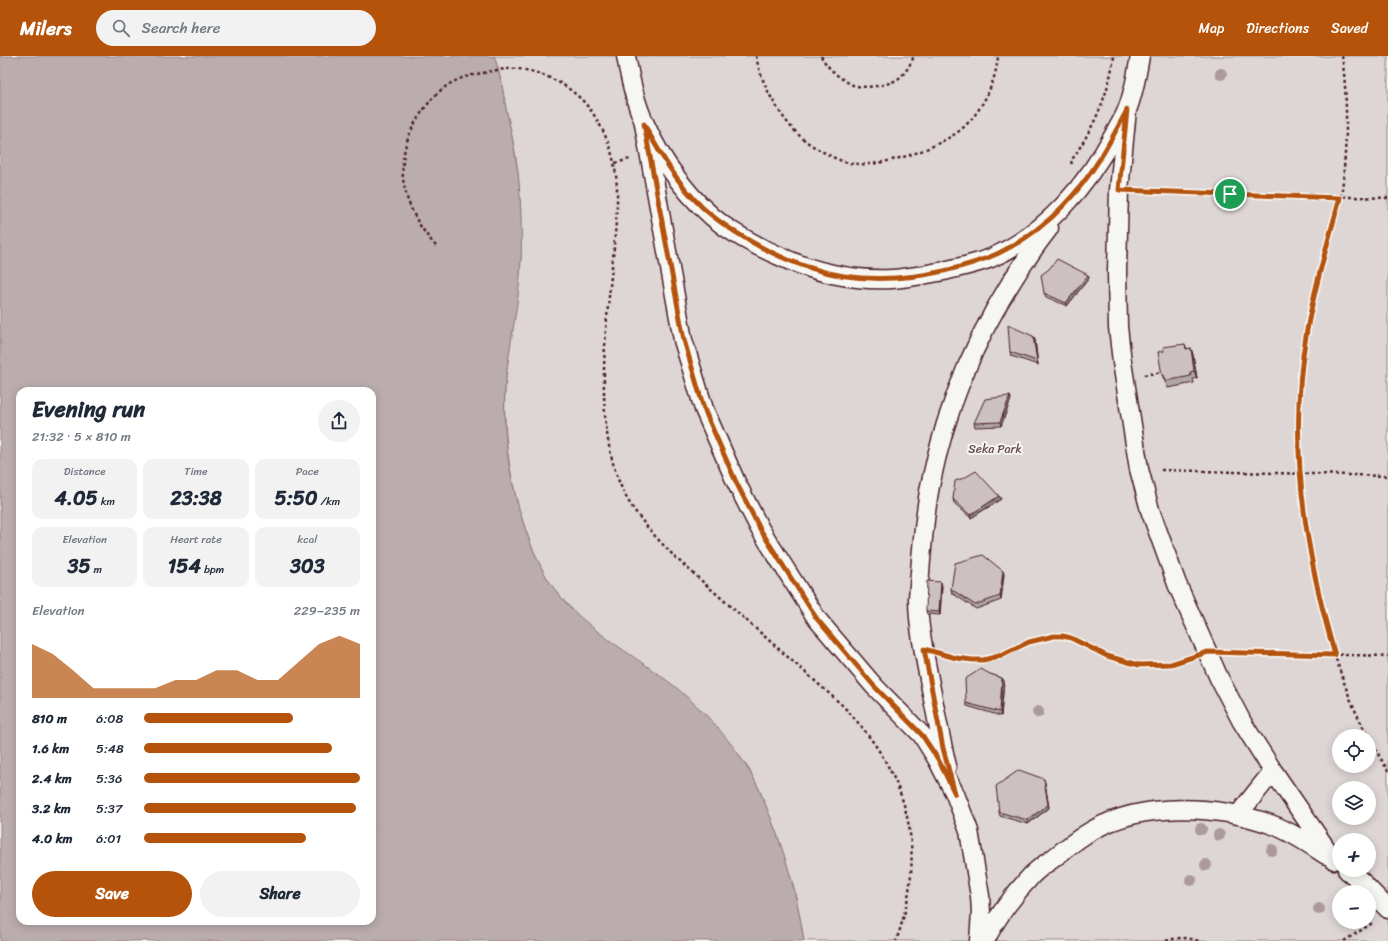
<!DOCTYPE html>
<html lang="en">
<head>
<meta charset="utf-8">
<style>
	body { margin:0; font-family:Sriracha,sans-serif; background:#f2f2f3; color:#1f2937; height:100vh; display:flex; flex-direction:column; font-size:15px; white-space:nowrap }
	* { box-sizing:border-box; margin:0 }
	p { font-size:13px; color:#747a83 }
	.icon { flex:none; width:22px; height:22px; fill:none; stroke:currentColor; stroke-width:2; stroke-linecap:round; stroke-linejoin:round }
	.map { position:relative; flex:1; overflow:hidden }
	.drawer { position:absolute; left:16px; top:331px; width:360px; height:538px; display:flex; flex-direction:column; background:#fff; border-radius:12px; box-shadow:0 2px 10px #0003 }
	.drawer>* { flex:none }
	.tools { position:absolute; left:1332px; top:673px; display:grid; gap:8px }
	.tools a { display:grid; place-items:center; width:44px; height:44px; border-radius:50%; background:#fff; box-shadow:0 2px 10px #0003; font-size:20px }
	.pin { position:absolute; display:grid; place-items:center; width:34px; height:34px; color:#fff; margin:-17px; border:2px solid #fff; border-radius:50%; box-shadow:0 1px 4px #0007 }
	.round { display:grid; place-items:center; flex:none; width:42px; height:42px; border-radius:21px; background:#f2f2f3 }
	.head { display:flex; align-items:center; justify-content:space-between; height:68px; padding:0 16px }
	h1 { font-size:22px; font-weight:700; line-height:30px }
	.metrics { display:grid; grid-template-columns:repeat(3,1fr); gap:6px; height:68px; padding:4px 16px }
	.metrics div { display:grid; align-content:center; border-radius:10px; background:#f2f2f3; text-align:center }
	.metrics b { font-size:20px; font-weight:700 }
	.metrics small { font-size:11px; font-weight:400 }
	.metrics p { font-size:11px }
	.chart { height:112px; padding:8px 16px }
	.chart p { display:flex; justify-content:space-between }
	.chart svg { width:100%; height:72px; margin-top:4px; fill:#b45309; opacity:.7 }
	.primary-button { display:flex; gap:8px; margin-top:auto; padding:8px 16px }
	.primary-button a { flex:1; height:46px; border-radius:24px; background:#b45309; color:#fff; font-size:16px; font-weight:700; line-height:46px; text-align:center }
	.primary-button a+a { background:#f2f2f3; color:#1f2937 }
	ul { padding:0 16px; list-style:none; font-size:13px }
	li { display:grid; grid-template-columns:64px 48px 1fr; align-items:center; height:30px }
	li i { height:10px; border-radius:5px; background:#b45309 }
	header { display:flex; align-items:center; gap:24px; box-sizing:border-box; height:56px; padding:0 20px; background:#b45309; color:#fff }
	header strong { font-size:19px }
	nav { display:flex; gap:22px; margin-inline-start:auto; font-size:14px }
	.search { width:280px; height:36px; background:#f2f2f3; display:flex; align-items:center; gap:10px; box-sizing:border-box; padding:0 14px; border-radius:22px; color:#747a83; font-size:15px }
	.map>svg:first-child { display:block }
</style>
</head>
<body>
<header>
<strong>Milers</strong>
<div class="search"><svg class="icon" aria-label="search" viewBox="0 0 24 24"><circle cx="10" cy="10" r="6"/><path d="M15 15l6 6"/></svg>Search here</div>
<nav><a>Map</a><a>Directions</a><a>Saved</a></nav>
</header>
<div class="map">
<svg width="1388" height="885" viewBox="0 0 1388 885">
	<rect width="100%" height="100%" fill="#f6f6f2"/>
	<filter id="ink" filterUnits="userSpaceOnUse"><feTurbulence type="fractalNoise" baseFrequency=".025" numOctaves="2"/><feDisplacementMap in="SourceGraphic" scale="8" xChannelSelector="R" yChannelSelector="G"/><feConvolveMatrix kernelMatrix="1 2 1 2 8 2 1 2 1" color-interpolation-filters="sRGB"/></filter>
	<g filter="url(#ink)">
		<!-- green -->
		<path fill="#ddd6d5" stroke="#947a80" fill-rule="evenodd" d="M494 0H1388V885H804L795 835 779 784 761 737 749 713 727 684 704 658 580 562C570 552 560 542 552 531 518 476 502 396 505 333 508 289 519 247 521 203 521 192 520 181 520 170 520 153 520 136 518 119 516 97 511 75 506 53 503 35 500 17 494 0ZM1339 680H1369V710H1339ZM1339 732H1369V762H1339ZM1339 784H1369V814H1339ZM1339 836H1369V866H1339Z"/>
		<!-- water -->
		<path fill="#bbadae" stroke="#8e747a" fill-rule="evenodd" d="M0 0H494C500 17 503 35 506 53 511 74 515 96 518 117 521 143 522 176 521 202 520 245 509 288 505 331 501 390 515 458 541 511 568 565 623 591 669 626 698 648 731 683 749 715 759 731 765 747 772 765 787 803 798 844 804 885H0ZM20 335H372V865H20Z"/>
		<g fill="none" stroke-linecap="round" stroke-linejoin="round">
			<!-- pedestrian casing -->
			<g stroke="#4a1f2b" stroke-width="21">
				<path id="pedestrian" d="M626 0C630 23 635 47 645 68 661 105 691 146 724 170 740 181 759 191 777 199 812 216 853 225 892 223 910 222 927 218 944 215 960 211 976 208 991 202 1046 178 1087 129 1115 77 1119 70 1124 62 1127 54 1134 37 1137 18 1140 0
					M1127 54 1119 134 1117 215 1118 271 1122 306 1139 413 1150 454 1177 528 1219 622 1242 666 1273 715 1334 804
					M644 68 683 284 704 353 736 426 760 473 817 563 874 630 922 679 937 703 955 738 969 775 980 840 981 856 979 885
					M947 710C940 681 935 652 929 623 924 596 918 569 918 542 921 505 923 467 930 430 949 336 990 248 1049 172
					M1238 759 1273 715
					M1347 814 1361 825 1388 853
					M985 885C995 863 1016 836 1032 819 1038 813 1045 808 1051 804 1064 794 1077 783 1091 775 1143 745 1218 749 1273 769 1292 776 1309 788 1326 799"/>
			</g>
			<!-- path -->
			<path stroke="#4a1f2b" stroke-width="2.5" stroke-dasharray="3 3" stroke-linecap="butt" d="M756 0C761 28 780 62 801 81 810 89 819 94 829 99 838 104 848 108 858 108 873 109 889 105 903 101 921 96 939 88 955 78 979 62 996 28 998 0
				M821 0C827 12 841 24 853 29 865 33 887 30 898 23 906 17 910 9 914 0
				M1342 0C1347 37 1347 74 1344 112 1343 122 1343 133 1340 143 1330 187 1314 230 1307 275 1290 376 1301 481 1329 579 1339 614 1350 648 1368 680
				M615 107 630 103
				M1072 108 1071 105C1094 71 1108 41 1114 0
				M1139 135 1388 142
				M436 190C401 152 390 103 420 59 427 48 437 36 448 29 458 22 471 19 483 17 495 14 507 12 519 13 549 17 578 34 594 59 623 105 618 140 614 191 607 266 589 379 629 446 642 467 660 486 677 503L841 648C909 717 929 793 896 885
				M1144 319 1163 316
				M1161 414 1388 420
				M1231 596 1388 600
				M945 599C960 602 976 607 990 603 1014 596 1035 578 1062 580 1073 581 1085 590 1095 595 1126 609 1156 614 1189 602
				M1369 682 1388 715
				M1166 885C1177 881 1187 881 1199 885
				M1344 885 1374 866"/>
			<!-- pedestrian -->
			<use href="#pedestrian" stroke="#f6f6f2" stroke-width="18"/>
		</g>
		<!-- trees -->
		<g fill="#ac999c">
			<circle cx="1221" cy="18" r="6"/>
			<circle cx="1038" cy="656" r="6"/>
			<circle cx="1201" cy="773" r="6"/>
			<circle cx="1219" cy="779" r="6"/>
			<circle cx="1272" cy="794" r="6"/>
			<circle cx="1206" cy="809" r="6"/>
			<circle cx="1191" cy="824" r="6"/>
			<circle cx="1319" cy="853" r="6"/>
		</g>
		<!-- wall -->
		<path fill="#afa6a5" stroke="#4a1f2b" d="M1088 219 1089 222 1067 250 1046 241 1044 237Z
			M1033 280 1035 284 1038 309 1011 300 1010 296Z
			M1185 288 1187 293 1191 292 1193 299 1197 322 1193 323 1194 327 1168 332 1162 319 1164 295Z
			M1010 340 1011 343 1001 370 975 371 974 367Z
			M999 440 1001 443 971 462 954 447 953 443Z
			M1004 518 1001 544 976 553 952 537 951 533Z
			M942 530 940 559 927 558 926 555Z
			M990 618 1002 622 1004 625 1001 660 967 650 966 647Z
			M1044 723 1045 727 1049 752 1028 768 1000 760 999 756Z"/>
		<!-- shaded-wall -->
		<path fill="#8f8786" stroke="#4a1f2b" d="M1088 219 1089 222 1067 250 1066 247Z
			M1033 280 1035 284 1038 309 1037 305Z
			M1191 292 1193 299 1197 322 1194 315Z
			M1010 340 1011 343 1001 370 1000 366Z
			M999 440 1001 443 971 462 970 459Z
			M1003 515 1004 518 1001 544 1000 540Z
			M941 526 942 530 940 559 939 556Z
			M1002 622 1004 625 1001 660 1000 656Z
			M1044 723 1045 727 1049 752 1028 768 1027 764Z"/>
		<!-- building -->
		<path fill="#ccc1c0" stroke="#4a1f2b" d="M1057 203 1088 219 1066 247 1044 237 1041 219 1049 213Z
			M1008 269 1033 280 1037 305 1010 296Z
			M1185 288 1186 293 1191 292 1194 315 1190 316 1191 320 1165 325 1164 319H1162L1158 296 1164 295 1163 291Z
			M1010 340 1000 366 974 367 985 343Z
			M976 415 999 440 970 459 953 443 955 425 964 422Z
			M983 499 1003 515 1000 540 975 549 951 533 955 507Z
			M927 525 941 526 939 556 926 555Z
			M981 613 990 618 1002 622 1000 656 966 647 965 623Z
			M1019 714 1044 723 1048 749 1027 764 999 756 996 730Z"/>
	</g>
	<g fill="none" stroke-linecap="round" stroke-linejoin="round" filter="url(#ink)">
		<!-- route casing -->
		<g stroke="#fff" stroke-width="8">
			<path id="route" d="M1127 54 1119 134 1340 142C1328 185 1315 229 1307 274 1287 382 1304 494 1335 599L1208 596 1171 608 1139 609 1107 600 1071 582 1063 580H1054L1029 586 999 600 983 604H973L956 602 924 593 943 692 955 738 938 703 922 679 874 630 817 563 760 473 736 426 704 353 684 284 644 68C660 98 677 127 702 151 717 165 733 175 750 185 814 222 872 231 944 215 986 205 1013 194 1046 166 1053 161 1058 155 1064 149 1093 119 1108 90 1127 54Z"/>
		</g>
		<!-- route -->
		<use href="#route" stroke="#b45309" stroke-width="5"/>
	</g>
	<g text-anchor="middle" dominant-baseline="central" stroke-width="4" stroke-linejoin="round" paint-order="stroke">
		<!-- park labels -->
		<g font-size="12" fill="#6f4d56" stroke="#f6f6f2">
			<text x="995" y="393">Seka Park</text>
		</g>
	</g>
</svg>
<div class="tools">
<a><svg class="icon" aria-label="locate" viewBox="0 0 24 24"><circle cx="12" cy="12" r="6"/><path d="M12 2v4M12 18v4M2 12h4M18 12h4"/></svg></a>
<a><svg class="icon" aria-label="layers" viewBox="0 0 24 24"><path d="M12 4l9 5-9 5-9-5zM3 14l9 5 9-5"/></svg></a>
<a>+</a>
<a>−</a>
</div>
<div class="pin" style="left:1230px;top:138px;background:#1e9e55"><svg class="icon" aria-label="arrive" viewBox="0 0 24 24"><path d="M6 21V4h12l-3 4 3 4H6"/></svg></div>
<section class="drawer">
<div class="head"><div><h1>Evening run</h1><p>21:32 · 5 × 810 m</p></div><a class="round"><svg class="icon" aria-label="share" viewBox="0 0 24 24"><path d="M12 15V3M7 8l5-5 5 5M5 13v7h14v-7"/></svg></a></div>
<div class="metrics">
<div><p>Distance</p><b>4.05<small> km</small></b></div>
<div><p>Time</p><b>23:38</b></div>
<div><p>Pace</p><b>5:50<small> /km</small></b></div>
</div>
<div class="metrics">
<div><p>Elevation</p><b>35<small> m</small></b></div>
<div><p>Heart rate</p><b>154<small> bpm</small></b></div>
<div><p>kcal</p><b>303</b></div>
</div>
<div class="chart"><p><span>Elevation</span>229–235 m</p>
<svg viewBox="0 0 160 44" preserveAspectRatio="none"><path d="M0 44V11L10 17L20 27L30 38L40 38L50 38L60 38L70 33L80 33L90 27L100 27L110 33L120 33L130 22L140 11L150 6L160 11V44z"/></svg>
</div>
<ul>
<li><b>810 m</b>6:08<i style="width:69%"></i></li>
<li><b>1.6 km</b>5:48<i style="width:87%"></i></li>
<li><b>2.4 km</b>5:36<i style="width:100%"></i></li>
<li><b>3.2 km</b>5:37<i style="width:98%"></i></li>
<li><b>4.0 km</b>6:01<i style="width:75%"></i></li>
</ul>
<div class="primary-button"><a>Save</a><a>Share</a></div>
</section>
</div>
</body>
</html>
